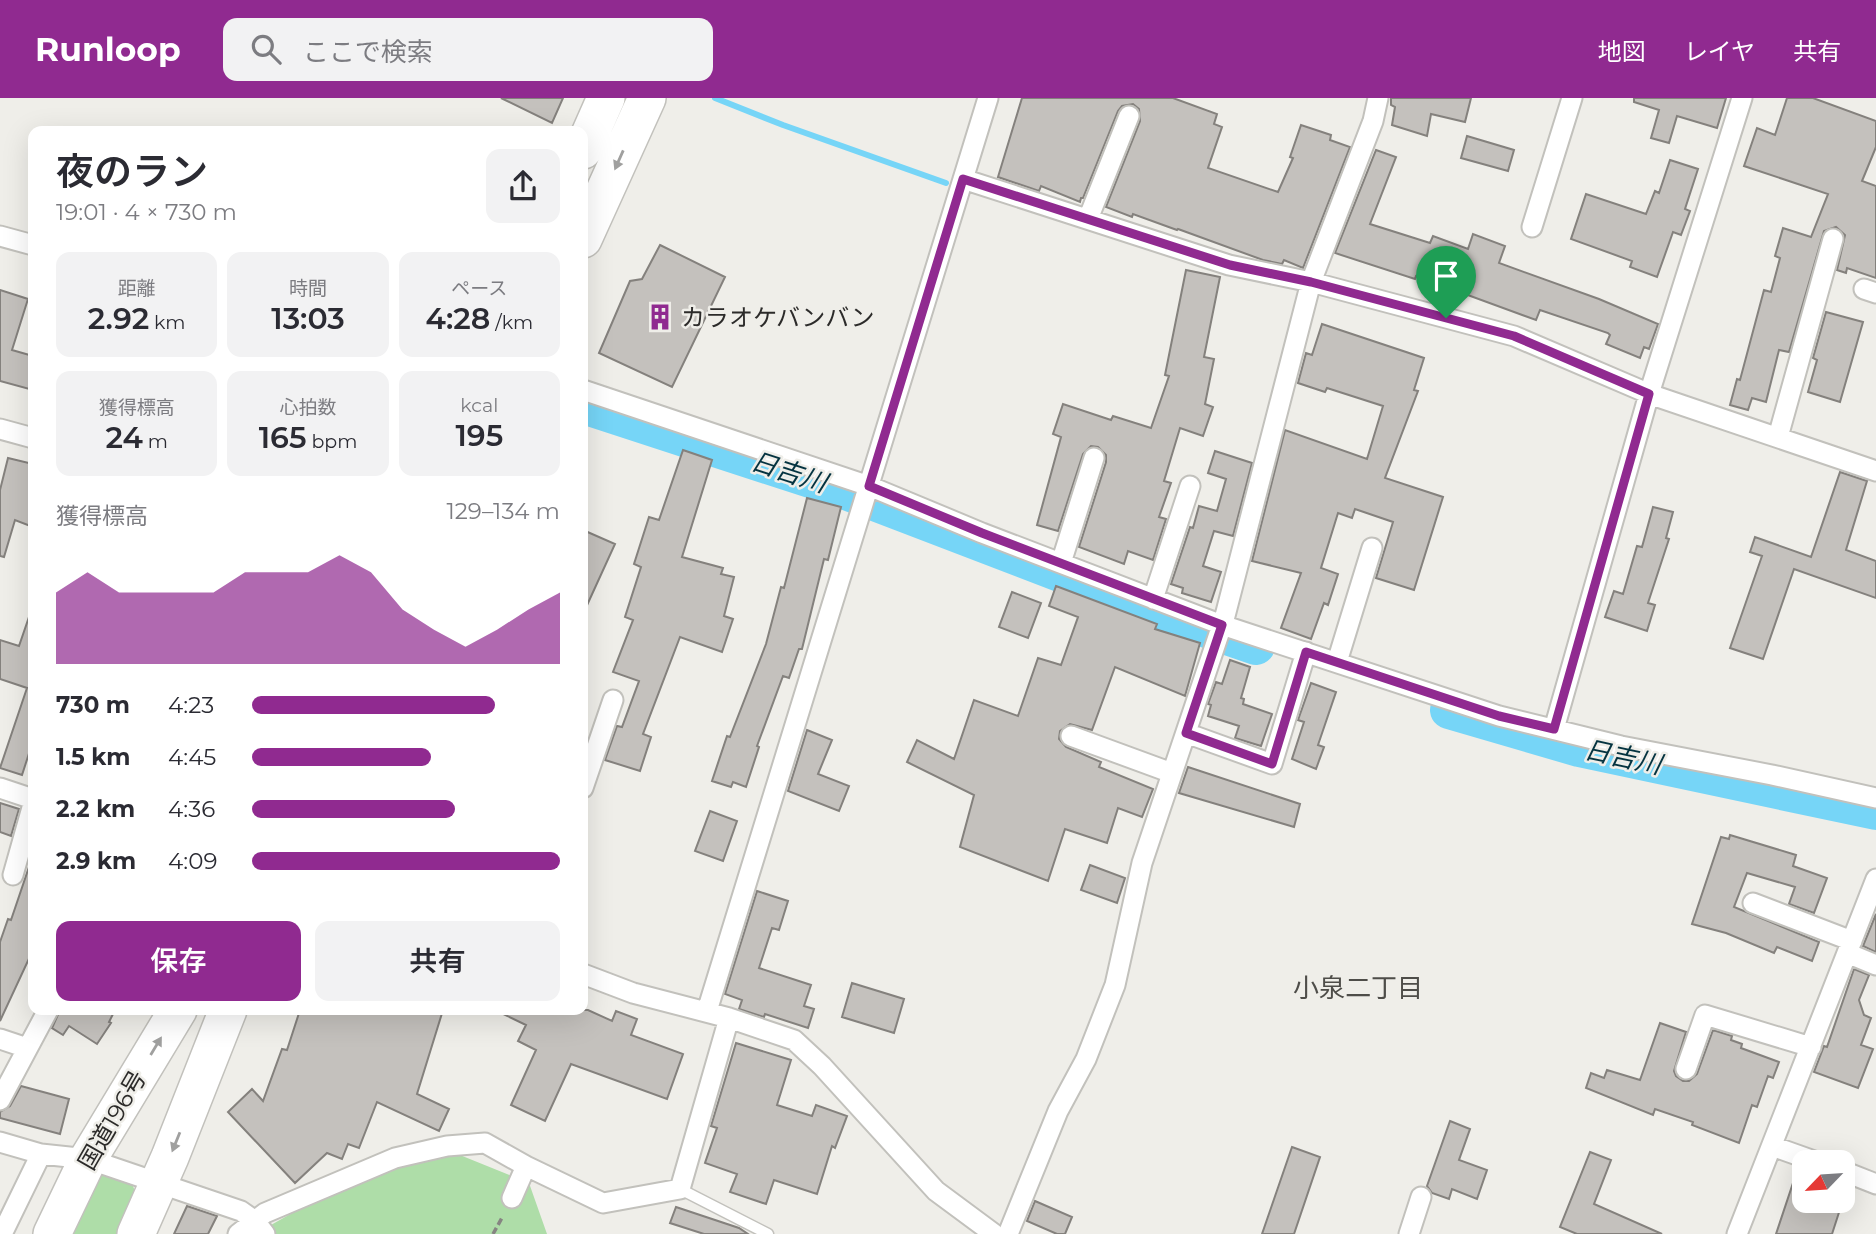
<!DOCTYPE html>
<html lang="ja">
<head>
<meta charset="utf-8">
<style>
	body { margin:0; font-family:Montserrat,"Noto Sans JP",sans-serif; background:#f2f2f3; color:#2b2b33; height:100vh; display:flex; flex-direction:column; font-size:26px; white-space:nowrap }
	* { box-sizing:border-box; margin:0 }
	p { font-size:23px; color:#7c7c81 }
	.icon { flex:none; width:38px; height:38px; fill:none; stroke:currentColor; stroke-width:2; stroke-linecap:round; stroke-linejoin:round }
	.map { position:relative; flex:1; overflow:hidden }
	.sheet { position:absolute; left:28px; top:28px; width:560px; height:889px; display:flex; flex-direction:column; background:#fff; border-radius:14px; box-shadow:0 7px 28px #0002 }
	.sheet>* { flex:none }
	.needle { width:46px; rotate:245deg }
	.tools { position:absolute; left:1792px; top:1052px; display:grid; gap:14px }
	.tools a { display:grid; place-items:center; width:63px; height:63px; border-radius:14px; background:#fff; box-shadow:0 7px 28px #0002; font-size:35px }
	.pin { position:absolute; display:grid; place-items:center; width:60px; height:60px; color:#fff; margin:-72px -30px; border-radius:50% 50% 50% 0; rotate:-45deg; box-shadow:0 0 7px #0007 }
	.pin .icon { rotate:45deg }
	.round { display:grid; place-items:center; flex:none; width:74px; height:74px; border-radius:14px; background:#f2f2f3 }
	.head { display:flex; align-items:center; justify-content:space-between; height:119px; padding:0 28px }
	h1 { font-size:38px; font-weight:600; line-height:52px }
	.stats { display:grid; grid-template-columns:repeat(3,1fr); gap:10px; height:119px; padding:7px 28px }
	.stats div { display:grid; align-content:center; border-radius:14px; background:#f2f2f3; text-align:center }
	.stats b { font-size:30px; font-weight:600 }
	.stats small { font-size:19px; font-weight:400 }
	.stats p { font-size:19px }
	.chart { height:196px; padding:14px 28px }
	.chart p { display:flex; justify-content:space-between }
	.chart svg { width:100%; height:126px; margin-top:7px; fill:#902a90; opacity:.7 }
	.button { display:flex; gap:14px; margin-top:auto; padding:14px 28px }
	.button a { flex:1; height:80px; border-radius:14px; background:#902a90; color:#fff; font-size:28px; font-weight:600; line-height:80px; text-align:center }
	.button a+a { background:#f2f2f3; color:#2b2b33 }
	ul { padding:0 28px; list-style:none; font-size:23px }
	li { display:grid; grid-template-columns:112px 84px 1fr; align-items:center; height:52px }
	li i { height:18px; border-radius:9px; background:#902a90 }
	header { display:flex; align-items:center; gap:42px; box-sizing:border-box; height:98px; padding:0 35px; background:#902a90; color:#fff }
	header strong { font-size:33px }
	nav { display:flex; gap:38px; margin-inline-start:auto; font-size:24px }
	.search { width:490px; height:63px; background:#f2f2f3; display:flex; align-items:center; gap:18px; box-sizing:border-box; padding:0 24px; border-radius:14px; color:#7c7c81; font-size:26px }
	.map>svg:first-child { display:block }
</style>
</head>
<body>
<header>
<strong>Runloop</strong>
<div class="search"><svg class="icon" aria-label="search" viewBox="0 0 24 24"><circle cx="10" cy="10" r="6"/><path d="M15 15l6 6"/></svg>ここで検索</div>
<nav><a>地図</a><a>レイヤ</a><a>共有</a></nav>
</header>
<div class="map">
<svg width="1876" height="1136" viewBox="0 0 1876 1136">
	<rect width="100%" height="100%" fill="#efeee9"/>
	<!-- green -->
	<path fill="#aedda8" d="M445 1051 529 1085 547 1136H255L294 1114 394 1064Z
		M104 1067 128 1075 141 1109 129 1136H65Z"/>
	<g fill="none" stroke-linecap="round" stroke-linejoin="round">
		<!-- stream -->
		<path stroke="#76d5f7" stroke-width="6" d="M715 0 783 27 946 85"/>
		<!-- river -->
		<path stroke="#76d5f7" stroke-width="38" d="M583 307 838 390 1198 528 1256 548
			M1449 612 1579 650 1876 713"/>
	</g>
	<!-- building -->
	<path fill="#c4c1bd" stroke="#84817d" stroke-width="2" d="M501 0H563L552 25Z
		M1022 0H1173L1217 16 1214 26 1222 29 1208 70 1278 94 1293 60 1290 59 1301 27 1331 37 1330 42 1350 49 1303 170 1284 162 1282 166 1263 162 1178 131 1177 132 1133 116 1132 119 1106 109 1140 23 1139 11 1133 6 1122 8 1118 13 1083 100H1081L1080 104 1041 88 1039 93 998 79Z
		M1391 0H1471L1465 24 1431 16 1427 38 1392 27 1395 9 1391 7Z
		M1634 0H1726L1717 30 1677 18 1669 45 1651 40 1659 12 1634 4Z
		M1787 0H1813L1876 23V49L1862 83 1876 88V180L1847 170 1846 175 1837 172 1845 137 1836 129 1824 133 1789 254 1779 252 1766 304 1752 300 1748 312 1730 307 1737 281 1740 282 1764 192 1771 194 1780 160 1775 158 1783 130 1811 139 1828 96 1744 68 1757 30 1775 37Z
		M1467 38 1514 52 1508 73 1461 60Z
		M1376 52 1396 59 1370 126 1430 145 1433 138 1468 151 1473 136 1505 148 1499 165 1599 201 1658 226 1649 251 1644 249 1640 260 1606 246 1610 237 1608 235 1540 212 1536 222 1416 178 1415 181 1335 155Z
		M1670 62 1698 71 1685 111 1690 113 1681 137 1673 134 1657 179 1630 169 1632 163 1571 141 1586 96 1646 116 1655 93 1659 95Z
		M660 147 725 179 672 289 599 255 630 183 642 181Z
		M1186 172 1220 179 1204 259 1214 261 1205 306 1213 309 1203 338 1180 330 1164 383 1171 385 1159 419 1166 421 1153 462 1128 453 1124 466 1079 449 1106 364V357L1098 349 1091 348 1083 356 1058 433 1037 427 1061 339 1053 336 1063 306 1111 322 1113 318 1151 330 1169 278 1165 277Z
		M0 192 28 201 12 252 33 258V292L0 283Z
		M1826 214 1863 224 1840 304 1808 294 1817 262 1813 260Z
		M1322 226 1424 260 1414 292 1418 293 1385 380 1443 399 1414 492 1376 480 1393 424 1355 411 1352 420 1338 415 1321 470 1338 476 1328 507 1324 505 1311 541 1281 530 1301 475 1252 463 1285 332 1367 361 1383 308 1327 290 1325 294 1298 285 1306 255 1312 257Z
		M683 352 712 362 682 459 723 470 721 476 734 479 724 518 733 521 722 554 680 539 643 636 651 639 640 673 605 662 617 628 622 629 639 583 613 574 633 522 625 519 641 469 634 466 649 419 659 422Z
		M1215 353 1252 365 1233 438 1214 433 1203 468 1221 474 1211 504 1182 495 1183 490 1171 486 1190 429 1193 430 1199 408 1217 413 1226 381 1208 375Z
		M8 360 33 366V429L15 422 4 459 0 458V392Z
		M1840 374 1867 383 1846 452 1876 463V500L1794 471 1763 561 1730 550 1762 458 1750 454 1755 439 1811 459Z
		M807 400 841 409 828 462 824 461 802 551H799L789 580 783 578 757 648 759 649 746 689 733 684 731 689 712 683 727 638 730 639 766 546 781 489 784 490Z
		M1653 409 1673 414 1666 440 1669 441 1648 505 1655 507 1647 533 1605 519 1614 493 1623 496 1637 448 1642 449Z
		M583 432 615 446 583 516Z
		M1056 488 1157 526 1155 531 1200 545 1185 598 1115 569 1092 632 1070 626 1060 633 1059 641 1066 649 1101 664 1099 669 1153 691 1142 719 1118 710 1107 745 1065 731 1048 783 960 749 974 697 907 664 917 642 954 661 974 602 1018 618 1038 560 1061 567 1078 519 1049 508Z
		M1012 494 1041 505 1028 540 999 529Z
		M30 516 33 517V643L22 677 0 670 27 590 0 581V542L19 548Z
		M1230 562 1250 569 1241 600 1244 601 1243 606 1272 616 1261 648 1235 640 1239 628 1208 618 1211 607 1208 606 1216 584 1222 586Z
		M1311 585 1336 594 1318 647 1324 649 1316 671 1292 661 1304 624 1298 622Z
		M807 632 832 642 818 676 849 688 839 713 788 693Z
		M1188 669 1300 706 1294 729 1179 695Z
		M0 705 19 711 11 738 0 734Z
		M710 713 737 723 723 763 695 753Z
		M1730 737 1796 757 1793 768 1827 780 1814 815 1789 806 1795 789 1747 775 1734 809 1819 844 1812 863 1777 849 1774 855 1726 835 1692 826 1721 739 1729 741Z
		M30 766H33V852L0 923V844L8 821 11 822Z
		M1090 767 1125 780 1117 805 1081 792Z
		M757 793 788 803 779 832 772 830 759 870 811 887 804 908 814 911 808 930 765 916 764 919 739 911 742 902 725 896Z
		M1876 816V854L1863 848Z
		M1854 871 1869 877 1859 902 1864 917 1871 920 1861 947 1873 951 1858 990 1814 974 1824 948 1827 949Z
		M852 885 904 901 894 935 842 919Z
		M60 912H115L109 924 111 925 97 946 69 928 63 937 52 930Z
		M300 912H443L417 996 449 1011 439 1033 377 1004 359 1050 348 1046 342 1061 327 1055 295 1085 228 1014 252 991 263 1003 282 951 287 952Z
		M495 912H588L612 923 616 913 637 921 631 937 683 956 667 1001 571 966 545 1023 511 1007 536 952 518 943 526 927Z
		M1660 925 1686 934 1674 973 1676 978 1683 983H1689L1697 976 1713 932 1732 938 1731 942 1742 946 1741 950 1779 964 1773 980 1768 978 1757 1009 1752 1007 1739 1045 1692 1027 1693 1024 1655 1011 1653 1017 1586 990 1591 975 1604 980 1607 972 1640 982Z
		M736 945 791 962 777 1007 812 1018 816 1007 847 1018 835 1050 832 1048 817 1096 774 1082 766 1106 730 1094 737 1076 705 1065 717 1030 711 1028Z
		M21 988 69 1001 60 1036 0 1020V1014L10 1008Z
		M1450 1023 1470 1031 1459 1062 1487 1072 1477 1101 1452 1091 1449 1101 1432 1095 1427 1088Z
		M1292 1049 1320 1059 1294 1136H1262Z
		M1590 1054 1611 1062 1594 1106 1662 1136H1577L1560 1129Z
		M1798 1070 1804 1072V1102H1843L1832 1136H1776Z
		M1035 1103 1072 1119 1065 1136H1057L1027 1123Z
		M187 1108 217 1118 208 1136H174Z
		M676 1109 739 1130 748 1136H704L670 1125Z"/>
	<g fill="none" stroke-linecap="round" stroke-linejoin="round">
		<!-- lane casing -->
		<g stroke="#c2c1bc" stroke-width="13">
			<path id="lane" d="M680 1091 768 1136"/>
		</g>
		<!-- street casing -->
		<g stroke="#c2c1bc" stroke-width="23">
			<path id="street" d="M963 81 1229 167 1311 184 1514 238 1652 297 1876 373
				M1088 121 1129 18
				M1532 129 1572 0
				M0 138 33 147
				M1864 191 1876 195
				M583 292 869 388 982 435 1222 527 1499 618 1621 648 1772 677 1876 700
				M0 331 33 340
				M1778 339 1833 141
				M1061 465 1094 360
				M1153 501 1190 388
				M1337 564 1372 450
				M1554 631 1649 296 1742 0
				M1186 635 1272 666 1306 554
				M1071 638 1172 675
				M0 690 33 701
				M583 690 613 602
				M13 777 33 706
				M1753 805 1852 843
				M1847 855 1876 867
				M583 876 633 895 729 920 794 942 822 968 936 1093 994 1136
				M707 913 988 0
				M0 941 27 950
				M1686 971 1705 917 1811 949
				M0 1002 48 912
				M0 1044 41 1056
				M1772 1048 1817 1064
				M1843 1073 1876 1086
				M512 1100 526 1068 603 1105 680 1091 729 920
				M2 1136 41 1056 88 1061 241 1113 255 1123 265 1136
				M238 1136 265 1115 395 1060 447 1048 485 1045 526 1068
				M1008 1136 1058 1013 1086 961 1115 887 1142 765 1225 518 1311 184 1373 23 1378 0
				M1409 1136 1421 1099
				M1737 1136 1876 781"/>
		</g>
		<!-- highway casing -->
		<g stroke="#c2c1bc" stroke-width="40">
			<path id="highway" d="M583 52 606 0
				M583 141 647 0
				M52 1136 88 1061 178 912
				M136 1136 170 1059 228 912"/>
		</g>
		<!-- path -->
		<path stroke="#868582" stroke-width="3.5" stroke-dasharray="7 3.5" stroke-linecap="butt" d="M493 1136 503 1118"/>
		<!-- lane -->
		<use href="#lane" stroke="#fff" stroke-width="10"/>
		<!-- street -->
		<use href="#street" stroke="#fff" stroke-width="19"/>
		<!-- highway -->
		<use href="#highway" stroke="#fff" stroke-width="37"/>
	</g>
	<!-- one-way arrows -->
	<defs><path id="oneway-solid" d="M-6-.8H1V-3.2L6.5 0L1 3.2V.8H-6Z" transform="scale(1.75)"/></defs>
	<g fill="#a0a09f">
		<use href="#oneway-solid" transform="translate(619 62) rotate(114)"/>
		<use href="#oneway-solid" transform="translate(156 948) rotate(-59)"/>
		<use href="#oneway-solid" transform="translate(176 1044) rotate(112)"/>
	</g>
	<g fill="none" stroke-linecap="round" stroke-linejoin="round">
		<!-- route casing -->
		<g stroke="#fff" stroke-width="14">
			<path id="route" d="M963 81 1230 167 1311 184 1514 238 1649 296 1554 631 1499 618 1306 554 1272 666 1186 635 1222 527 982 435 869 388Z"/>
		</g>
		<!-- route -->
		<use href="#route" stroke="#902a90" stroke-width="9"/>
	</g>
	<!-- icons -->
	<defs>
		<g id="building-bare" transform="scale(2.1)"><path d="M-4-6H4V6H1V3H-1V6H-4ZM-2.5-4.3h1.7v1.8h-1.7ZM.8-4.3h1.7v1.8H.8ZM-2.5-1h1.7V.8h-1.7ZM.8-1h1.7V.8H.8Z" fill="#902a90" stroke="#efeee9" stroke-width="2.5" paint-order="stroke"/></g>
	</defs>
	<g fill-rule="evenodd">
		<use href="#building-bare" x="660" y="219"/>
	</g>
	<g text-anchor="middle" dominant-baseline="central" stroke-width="5" stroke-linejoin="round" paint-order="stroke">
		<!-- poi labels -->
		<g font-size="24" fill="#2c2b2a" stroke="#efeee9" text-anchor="start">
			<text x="681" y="219">カラオケバンバン</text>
		</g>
		<!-- street labels -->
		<g font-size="24" fill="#2c2b2a" stroke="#efeee9">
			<text transform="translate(112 1022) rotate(-60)">国道196号</text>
		</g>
		<!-- water labels -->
		<g font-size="26" font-style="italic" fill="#043340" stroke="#efeee9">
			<text transform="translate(789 374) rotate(18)">日吉川</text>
			<text transform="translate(1623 659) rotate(12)">日吉川</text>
		</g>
		<!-- neighbourhood labels -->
		<g font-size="26" fill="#4e4d49" stroke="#efeee9">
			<text x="1358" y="890">小泉二丁目</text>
		</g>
	</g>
</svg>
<div class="tools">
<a><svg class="needle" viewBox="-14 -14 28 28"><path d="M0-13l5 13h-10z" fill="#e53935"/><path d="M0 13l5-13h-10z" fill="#7c7c81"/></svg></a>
</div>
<div class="pin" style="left:1446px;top:220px;background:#1e9e55"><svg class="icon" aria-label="arrive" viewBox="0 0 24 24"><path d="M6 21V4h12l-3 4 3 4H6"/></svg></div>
<section class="sheet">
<div class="head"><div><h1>夜のラン</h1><p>19:01 · 4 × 730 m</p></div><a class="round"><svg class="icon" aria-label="share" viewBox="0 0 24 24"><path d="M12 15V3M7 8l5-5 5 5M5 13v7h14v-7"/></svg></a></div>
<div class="stats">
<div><p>距離</p><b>2.92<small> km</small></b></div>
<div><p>時間</p><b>13:03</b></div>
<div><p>ペース</p><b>4:28<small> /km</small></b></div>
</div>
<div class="stats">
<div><p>獲得標高</p><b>24<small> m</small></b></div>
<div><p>心拍数</p><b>165<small> bpm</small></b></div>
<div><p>kcal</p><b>195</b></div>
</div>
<div class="chart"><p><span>獲得標高</span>129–134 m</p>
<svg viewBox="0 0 160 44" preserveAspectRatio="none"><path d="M0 44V19L10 12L20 19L30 19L40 19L50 19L60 12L70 12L80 12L90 6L100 12L110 25L120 32L130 38L140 32L150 25L160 19V44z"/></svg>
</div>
<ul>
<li><b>730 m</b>4:23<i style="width:79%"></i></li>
<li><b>1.5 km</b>4:45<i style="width:58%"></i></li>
<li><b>2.2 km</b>4:36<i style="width:66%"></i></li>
<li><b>2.9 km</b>4:09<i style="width:100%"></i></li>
</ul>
<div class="button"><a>保存</a><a>共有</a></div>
</section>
</div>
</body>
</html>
